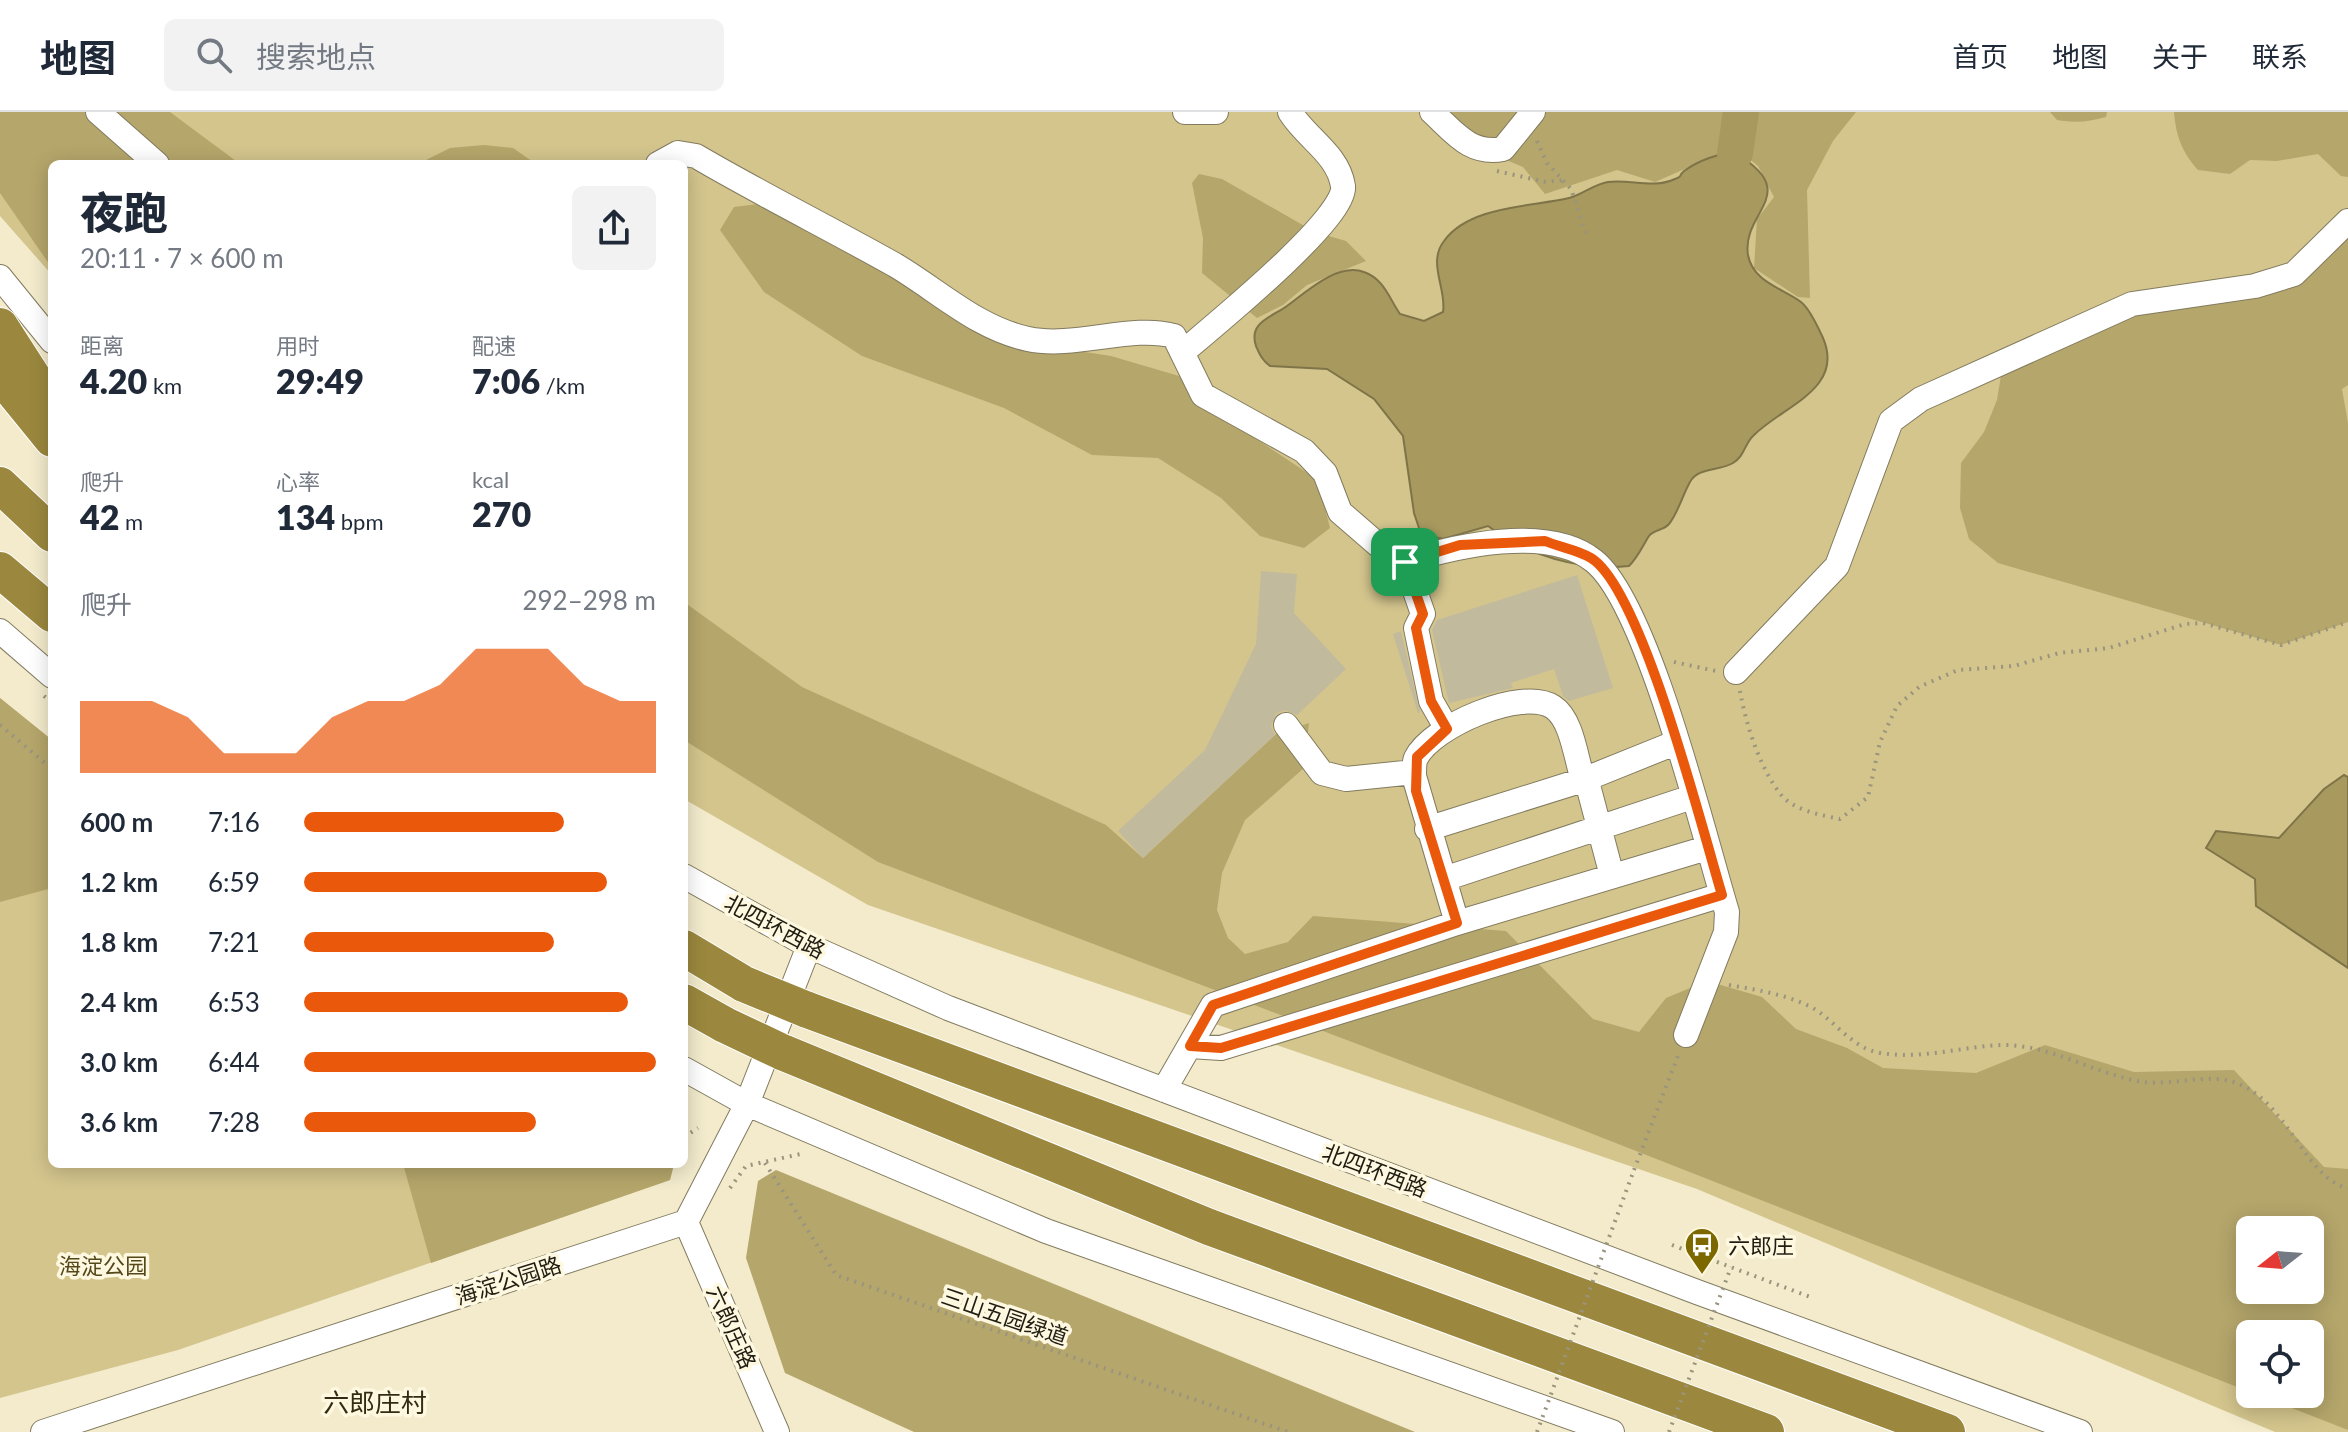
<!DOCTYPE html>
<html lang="zh">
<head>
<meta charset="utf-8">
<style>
	body { margin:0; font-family:Lato,"Noto Sans SC",sans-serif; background:#f2f2f3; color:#1f2937; height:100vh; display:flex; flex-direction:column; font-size:30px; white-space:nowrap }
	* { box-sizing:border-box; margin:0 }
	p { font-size:26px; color:#747a83 }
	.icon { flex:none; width:44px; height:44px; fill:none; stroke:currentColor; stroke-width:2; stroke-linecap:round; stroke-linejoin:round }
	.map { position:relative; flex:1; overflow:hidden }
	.panel { position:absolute; left:48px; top:48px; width:640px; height:1008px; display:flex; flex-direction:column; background:#fff; border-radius:12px; box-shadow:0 4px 20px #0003 }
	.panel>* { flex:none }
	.needle { width:52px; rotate:253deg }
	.buttons { position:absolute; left:2236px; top:1104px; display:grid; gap:16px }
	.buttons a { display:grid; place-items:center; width:88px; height:88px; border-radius:12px; background:#fff; box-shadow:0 4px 20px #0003; font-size:40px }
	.pin { position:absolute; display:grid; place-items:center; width:68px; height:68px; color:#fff; margin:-34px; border-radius:16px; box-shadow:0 4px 12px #0006 }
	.round { display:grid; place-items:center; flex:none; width:84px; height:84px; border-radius:12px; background:#f2f2f3 }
	.overview { display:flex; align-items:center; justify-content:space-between; height:136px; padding:0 32px }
	h1 { font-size:44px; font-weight:800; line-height:60px }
	.stats { display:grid; grid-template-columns:repeat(3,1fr); gap:12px; height:136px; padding:8px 32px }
	.stats div { display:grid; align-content:center }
	.stats b { font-size:34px; font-weight:800 }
	.stats small { font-size:22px; font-weight:400 }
	.stats p { font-size:22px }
	.chart { height:224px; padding:16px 32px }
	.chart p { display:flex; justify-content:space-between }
	.chart svg { width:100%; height:144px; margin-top:8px; fill:#ea580c; opacity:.7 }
	ul { padding:0 32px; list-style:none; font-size:26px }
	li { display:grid; grid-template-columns:128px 96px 1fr; align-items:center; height:60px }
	li i { height:20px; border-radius:10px; background:#ea580c }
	header { display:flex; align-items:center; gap:48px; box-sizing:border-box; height:112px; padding:0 40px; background:#fff; border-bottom:2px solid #e0e1e3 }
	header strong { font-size:38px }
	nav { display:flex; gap:44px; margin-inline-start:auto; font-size:28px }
	.search { width:560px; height:72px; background:#f2f2f3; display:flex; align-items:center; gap:20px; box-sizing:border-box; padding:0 28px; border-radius:12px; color:#747a83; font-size:30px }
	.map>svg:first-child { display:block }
</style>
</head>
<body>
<header>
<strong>地图</strong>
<div class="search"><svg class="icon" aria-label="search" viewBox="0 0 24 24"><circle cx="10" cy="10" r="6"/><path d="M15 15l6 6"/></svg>搜索地点</div>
<nav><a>首页</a><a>地图</a><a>关于</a><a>联系</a></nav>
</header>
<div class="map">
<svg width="2348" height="1320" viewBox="0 0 2348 1320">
	<rect width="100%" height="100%" fill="#f3ebcc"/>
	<!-- green -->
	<path fill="#d4c58d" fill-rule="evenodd" d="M0 0H2348V1320H2275L1697 1077 868 793 684 687V52H52V163L0 104ZM2250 1118H2310V1178H2250ZM2250 1222H2310V1282H2250Z
		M0 586 52 628V1052H674L670 1068 178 1238 0 1286Z"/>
	<!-- forest -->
	<path fill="#b5a66b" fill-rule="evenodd" d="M0 0H170L240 52H52V156L0 81Z
		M1432 0H1856L1833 29 1807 78 1810 186 1798 185 1754 156 1757 107 1774 85 1758 54 1735 35 1655 70 1617 58 1545 82 1523 55 1487 40Z
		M2050 0H2107L2106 5C2088 10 2075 11 2057 8Z
		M2174 0H2348V65L2341 64 2318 42 2277 49 2250 48 2230 62 2198 58C2182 40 2176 24 2174 0Z
		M484 33 513 36 536 52H418L450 36Z
		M1199 62 1222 67 1315 120 1346 129 1366 149 1307 173 1283 193 1257 206 1202 161 1203 126 1192 71Z
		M775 90 1046 234 1111 244 1179 264 1219 302 1318 368 1330 416 1304 436 1260 424 1221 386 1158 346 1092 343 1004 296 862 244 764 180 720 118 734 95Z
		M2348 113V273L2342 277 2348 311V510L2281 533 1998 451 1969 427 1960 396 1961 351 1984 320 1997 288 2003 251 2132 192 2255 174Z
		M684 490 802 575 1106 713 1143 746 1276 622 1309 611 1304 656 1245 708 1222 761 1217 798 1228 826 1245 842 1288 830 1313 804 1506 819 1593 907 1639 920 1666 886 1707 869 1762 885 1796 917 1847 936 1883 956 1976 961 2045 933 2134 960 2234 958 2324 1055 2348 1057V1318L2256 1282H2310V1222H2250V1280L1552 1006 878 750 684 628ZM2250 1118H2310V1178H2250Z
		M0 586 52 628V776L0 790Z
		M403 1052H674L670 1068 431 1151Z
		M776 1058 1415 1320H914L785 1261 746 1146 758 1069Z"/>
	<!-- water -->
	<path fill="#a8995f" stroke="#7f7448" stroke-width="2" d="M1735 41C1804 82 1741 99 1748 143 1753 170 1782 176 1801 190 1810 197 1818 215 1823 226 1845 277 1783 294 1754 323 1744 332 1745 344 1733 351 1720 359 1698 355 1690 370 1683 382 1678 401 1669 412 1663 419 1654 417 1649 424 1642 435 1638 445 1629 454 1579 459 1529 444 1488 414L1443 427 1421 422 1414 401 1403 324 1374 287 1327 257 1270 254C1262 248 1260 243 1256 234 1248 210 1272 205 1287 194 1306 180 1338 150 1364 160 1384 167 1389 186 1400 202L1424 209 1443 200C1447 177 1427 151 1444 129 1469 94 1530 95 1569 86 1582 83 1594 72 1608 70 1630 67 1654 77 1675 67 1684 64 1677 65 1684 59 1698 49 1718 41 1735 41Z
		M2344 663 2348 665V856L2256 794 2255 767 2206 736 2216 719 2279 726 2324 677Z"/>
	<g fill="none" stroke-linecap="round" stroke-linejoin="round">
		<!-- river -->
		<path stroke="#a8995f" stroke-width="36" d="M1735 41 1741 0"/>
	</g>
	<!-- building -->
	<path fill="#c2ba9d" d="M1261 459 1297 462 1294 501 1346 557 1297 603 1285 598 1276 602 1271 614 1275 623 1143 746 1118 719 1205 638 1256 532Z
		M1577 463 1613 576 1569 589 1563 584 1554 557 1511 571 1513 576 1449 591 1432 518 1437 508Z
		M1401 519 1420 600 1418 601 1393 522Z"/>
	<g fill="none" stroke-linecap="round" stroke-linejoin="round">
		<!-- minor casing -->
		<g stroke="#827b5f" stroke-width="26">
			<path id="minor" d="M98 0 157 52
				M1185 0H1216
				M1432 0C1455 21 1470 43 1503 37L1533 0
				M658 52 678 41 696 44C761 82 829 116 895 153 939 179 977 216 1028 227 1075 237 1132 212 1174 224L1203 283 1304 339 1325 361 1340 400 1377 432 1405 450
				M0 165 52 229
				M1183 240C1211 216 1348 105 1343 74 1338 42 1307 27 1290 0
				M0 519 52 564
				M1736 560 1837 454 1891 309 1921 287 2132 192 2255 174 2294 162 2348 109
				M1286 613 1322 661 1346 667 1414 660
				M1447 617 1431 589 1416 516 1423 502 1405 450C1455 434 1548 412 1594 449 1648 492 1704 725 1727 800L1726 820 1686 923
				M1427 717 1583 668 1589 677 1612 764
				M684 764 809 834 948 896 1697 1180 2080 1320
				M1444 767 1692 685
				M1457 811 1414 664C1414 659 1414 650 1416 646 1432 614 1522 575 1553 595 1572 607 1576 647 1583 668L1675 631
				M1190 934 1221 936 1722 783
				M684 957 747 992 1046 1119 1612 1320
				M1164 978 1213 893 1457 811 1707 736
				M686 1110 777 1320
				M43 1320 686 1110 747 992 809 834"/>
		</g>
		<!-- highway casing -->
		<g stroke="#fff" stroke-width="38">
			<path id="highway" d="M0 214 52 295
				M0 263 52 327
				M0 373 52 422
				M0 458 52 502
				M684 836 744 872
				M684 890 725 913
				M805 897 1947 1320
				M782 940 1209 1115 1766 1320"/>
		</g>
		<!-- path -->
		<path stroke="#9a947e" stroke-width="4" stroke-dasharray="2 6" stroke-linecap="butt" d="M1537 29 1547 51 1571 77 1586 122
			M1497 59 1546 70 1563 68
			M1674 550 1716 559
			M1740 579C1746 613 1760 657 1782 684 1796 699 1821 703 1840 707L1868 685 1880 630 1897 594 1919 575 1958 558 2014 554 2059 541 2109 536 2185 512 2203 511 2281 533 2348 510
			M44 584 52 591
			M0 613 52 657
			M1729 873C1757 878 1785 882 1811 895 1835 908 1852 937 1881 941 1922 948 1963 934 2003 933 2053 933 2096 963 2144 970 2175 974 2212 959 2241 973 2289 994 2307 1068 2348 1076
			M684 1025 698 1016
			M765 1051 836 1163 1288 1320
			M1634 1058 1679 941
			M730 1076 746 1054 805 1041
			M1672 1133 1813 1186"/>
		<!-- minor -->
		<use href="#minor" stroke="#fff" stroke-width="24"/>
		<!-- highway -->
		<use href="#highway" stroke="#9b883e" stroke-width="36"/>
		<!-- highway-bridge casing -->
		<g stroke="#fff" stroke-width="38" stroke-linecap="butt">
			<path id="highway-bridge" d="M744 872 805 897
				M725 913 782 940"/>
		</g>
		<!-- path-bridge -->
		<path stroke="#9a947e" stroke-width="4" stroke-dasharray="2 6" stroke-linecap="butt" d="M1537 1320 1634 1058
			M1669 1320 1731 1155"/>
		<!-- highway-bridge -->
		<use href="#highway-bridge" stroke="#9b883e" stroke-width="36"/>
	</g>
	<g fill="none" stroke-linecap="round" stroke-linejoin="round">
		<!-- route casing -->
		<g stroke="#fff" stroke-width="16">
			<path id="route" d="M1545 429C1559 435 1578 438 1591 446 1642 477 1702 717 1722 783L1221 936 1190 934 1213 893 1457 811 1416 679 1417 645 1447 617 1431 589 1416 516 1423 502 1405 450 1460 433Z"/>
		</g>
		<!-- route -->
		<use href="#route" stroke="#ea580c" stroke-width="10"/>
	</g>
	<!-- icons -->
	<defs>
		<g id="bus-pin" transform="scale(1.8)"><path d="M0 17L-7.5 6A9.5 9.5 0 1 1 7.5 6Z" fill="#7d6800" stroke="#fff8e0"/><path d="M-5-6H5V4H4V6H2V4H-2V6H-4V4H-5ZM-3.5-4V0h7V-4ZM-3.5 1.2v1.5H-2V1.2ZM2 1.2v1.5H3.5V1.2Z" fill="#fff"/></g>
	</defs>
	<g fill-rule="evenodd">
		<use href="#bus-pin" x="1702" y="1133"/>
	</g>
	<g text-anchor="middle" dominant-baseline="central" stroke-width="7" stroke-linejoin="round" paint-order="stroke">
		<!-- street labels -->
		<g font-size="22" fill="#1f1c11" stroke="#fff8e0">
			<text transform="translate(775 814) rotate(28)">北四环西路</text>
			<text transform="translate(1375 1058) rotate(21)">北四环西路</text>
			<text transform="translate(508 1168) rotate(-18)">海淀公园路</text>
			<text transform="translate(1005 1204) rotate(19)">三山五园绿道</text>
			<text transform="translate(732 1215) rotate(66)">六郎庄路</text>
		</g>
		<!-- poi labels -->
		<g font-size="22" fill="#1f1c11" stroke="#fff8e0" text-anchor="start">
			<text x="1728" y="1133">六郎庄</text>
		</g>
		<!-- park labels -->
		<g font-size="22" fill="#54481a" stroke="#fff8e0">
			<text x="103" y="1153">海淀公园</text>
		</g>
		<!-- quarter labels -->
		<g font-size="26" fill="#332c13" stroke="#fff8e0">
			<text x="375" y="1290">六郎庄村</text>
		</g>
	</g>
</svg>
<div class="buttons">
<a><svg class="needle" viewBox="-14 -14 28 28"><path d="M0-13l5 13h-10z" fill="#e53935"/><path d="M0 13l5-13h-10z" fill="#747a83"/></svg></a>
<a><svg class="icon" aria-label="locate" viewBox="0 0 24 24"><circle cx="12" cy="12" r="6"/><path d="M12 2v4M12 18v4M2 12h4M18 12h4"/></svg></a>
</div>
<div class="pin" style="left:1405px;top:450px;background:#1e9e55"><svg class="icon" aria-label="arrive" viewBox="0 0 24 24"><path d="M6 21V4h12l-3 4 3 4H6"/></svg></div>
<section class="panel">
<div class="overview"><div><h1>夜跑</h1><p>20:11 · 7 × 600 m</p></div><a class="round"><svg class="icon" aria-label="share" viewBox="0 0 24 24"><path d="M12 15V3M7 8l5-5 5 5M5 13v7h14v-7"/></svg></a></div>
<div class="stats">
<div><p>距离</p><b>4.20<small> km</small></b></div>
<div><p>用时</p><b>29:49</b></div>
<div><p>配速</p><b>7:06<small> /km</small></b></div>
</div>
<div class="stats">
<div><p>爬升</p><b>42<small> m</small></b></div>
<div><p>心率</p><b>134<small> bpm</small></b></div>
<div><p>kcal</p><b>270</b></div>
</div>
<div class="chart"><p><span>爬升</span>292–298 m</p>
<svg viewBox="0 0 160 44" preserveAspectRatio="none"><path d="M0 44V22L10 22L20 22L30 27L40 38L50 38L60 38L70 27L80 22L90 22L100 17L110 6L120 6L130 6L140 17L150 22L160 22V44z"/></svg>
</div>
<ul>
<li><b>600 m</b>7:16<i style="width:74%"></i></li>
<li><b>1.2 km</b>6:59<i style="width:86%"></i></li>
<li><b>1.8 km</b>7:21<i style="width:71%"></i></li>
<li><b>2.4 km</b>6:53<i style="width:92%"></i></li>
<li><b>3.0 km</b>6:44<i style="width:100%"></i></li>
<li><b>3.6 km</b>7:28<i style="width:66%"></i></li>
</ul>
</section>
</div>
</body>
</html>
